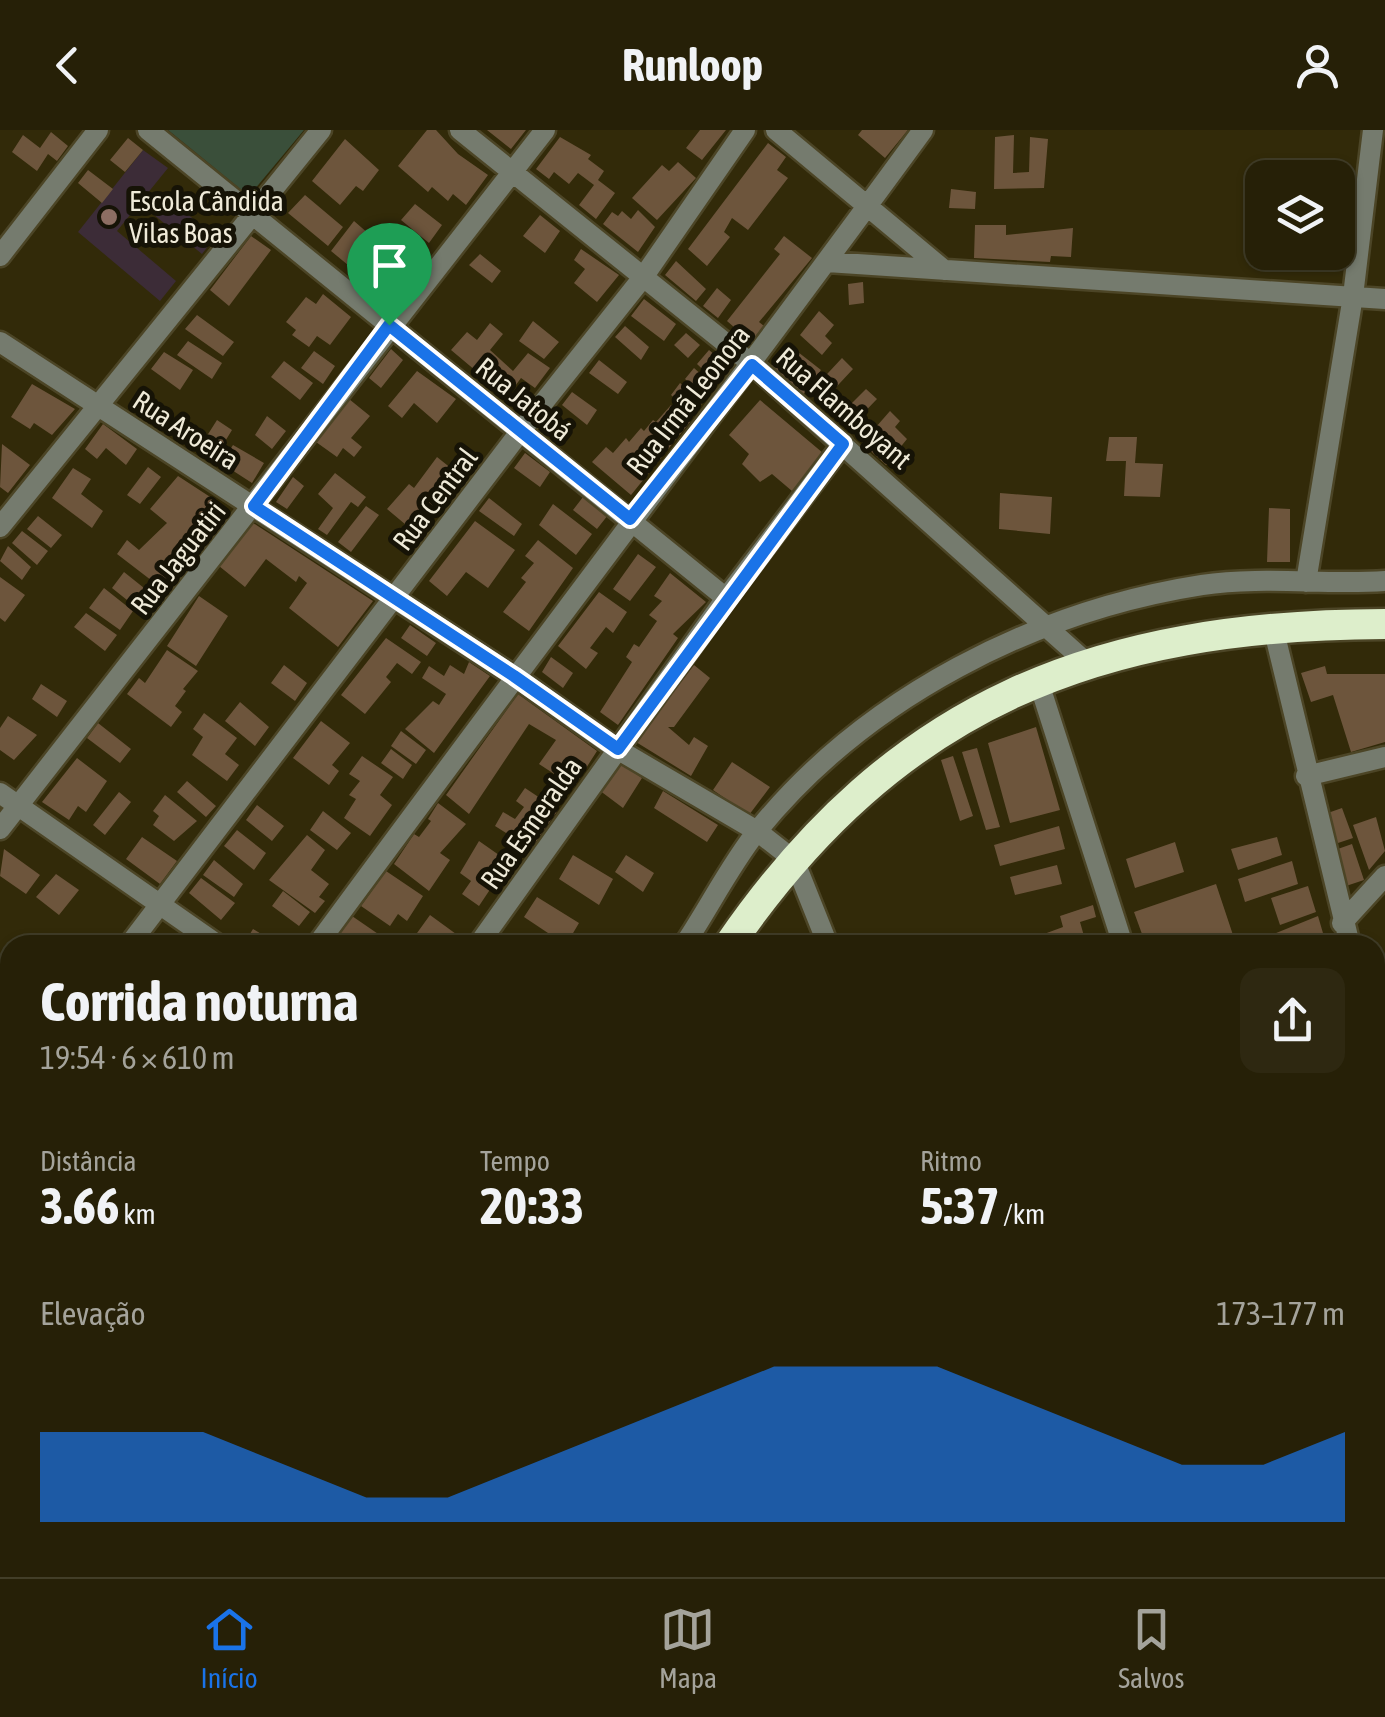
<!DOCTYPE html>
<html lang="pt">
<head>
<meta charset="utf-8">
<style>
	body { margin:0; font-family:"Asap Condensed",sans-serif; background:#2e2811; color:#f1f3f6; height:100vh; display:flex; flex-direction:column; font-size:38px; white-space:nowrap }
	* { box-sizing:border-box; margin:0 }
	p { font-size:32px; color:#a4a39b }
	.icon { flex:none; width:55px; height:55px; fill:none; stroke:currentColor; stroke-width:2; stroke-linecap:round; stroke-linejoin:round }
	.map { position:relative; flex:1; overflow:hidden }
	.panel { position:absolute; left:0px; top:805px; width:1385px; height:642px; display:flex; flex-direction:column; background:#262007; border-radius:30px 30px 0 0; box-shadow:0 2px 8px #0004,0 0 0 2px #423e28 }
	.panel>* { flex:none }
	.controls { position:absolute; left:1245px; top:30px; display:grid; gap:20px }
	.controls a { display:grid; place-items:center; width:110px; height:110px; border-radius:20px; background:#262007; box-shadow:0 2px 8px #0004,0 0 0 2px #423e28; font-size:50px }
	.pin { position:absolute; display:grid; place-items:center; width:85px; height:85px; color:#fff; margin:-102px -42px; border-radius:50% 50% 50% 0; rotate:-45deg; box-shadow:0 0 10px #0007 }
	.pin .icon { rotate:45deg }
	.round { display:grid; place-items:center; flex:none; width:105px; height:105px; border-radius:20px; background:#2e2811 }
	.summary { display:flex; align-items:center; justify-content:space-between; height:170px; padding:0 40px }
	h1 { font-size:55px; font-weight:700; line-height:75px }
	.figures { display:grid; grid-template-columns:repeat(3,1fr); gap:15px; height:170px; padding:10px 40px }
	.figures div { display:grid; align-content:center }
	.figures b { font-size:50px; font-weight:700 }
	.figures small { font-size:28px; font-weight:400 }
	.figures p { font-size:28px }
	.chart { height:280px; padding:20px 40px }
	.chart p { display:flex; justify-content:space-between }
	.chart svg { width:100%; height:180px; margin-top:10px; fill:#1a73e8; opacity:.7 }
	header { display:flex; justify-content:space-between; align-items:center; height:130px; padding:0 40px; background:#262007; font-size:45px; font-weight:700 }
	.tab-bar { display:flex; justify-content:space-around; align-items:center; height:140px; border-top:2px solid #423e28; background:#262007; font-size:28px; color:#a4a39b }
	.tab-bar a { display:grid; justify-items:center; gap:5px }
	.tab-bar .on { color:#1a73e8 }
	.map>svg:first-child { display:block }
</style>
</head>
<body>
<header><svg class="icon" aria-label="back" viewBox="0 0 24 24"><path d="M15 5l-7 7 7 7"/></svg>Runloop<svg class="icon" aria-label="person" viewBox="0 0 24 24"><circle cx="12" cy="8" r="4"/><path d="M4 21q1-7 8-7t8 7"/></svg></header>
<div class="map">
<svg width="1385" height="1447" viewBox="0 0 1385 1447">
	<rect width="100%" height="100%" fill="#322a09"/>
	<!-- education -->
	<path fill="#3c2c37" d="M143 20 168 38 117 101 176 151 160 171 78 102Z
		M161 62 215 107 202 124 148 80Z"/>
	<!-- green -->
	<path fill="#3a4f3a" d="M168 0H304L249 66Z
		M1375 1180H1385V1397H1375Z"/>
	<!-- building -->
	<path fill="#6d553c" d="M427 0H436L458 24 488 45 466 75 453 64 448 71 432 57 428 62 398 36Z
		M487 0H526L511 19Z
		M700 0H726L702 30 686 18Z
		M862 0H908L885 28 858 5Z
		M51 2 68 16 57 31 48 24 37 41 12 22 23 5 40 18Z
		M1014 5 1013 43 1029 42 1030 7 1048 9 1044 58 994 59 995 7Z
		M560 7 591 25 588 29 604 41 598 50 615 63 596 89 579 75 594 55 578 43 569 54 554 42 549 49 536 39Z
		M128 8 143 20 125 42 110 30Z
		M345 9 379 40 363 61 356 56 340 75 312 51Z
		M768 13 786 27 777 40 788 48 748 100 732 88 724 102 730 107 707 136 688 119Z
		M678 32 696 48 657 90 632 68 662 35 669 41Z
		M88 40 113 59 102 73 78 53Z
		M951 59 976 62 975 79 949 78Z
		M305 65 343 97 328 116 288 83Z
		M415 74 442 95 429 113 401 90Z
		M638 80 655 97 638 122 603 94 612 82 618 86 622 81 631 89Z
		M540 85 560 101 545 123 523 106Z
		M354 91 377 111 354 140 331 121Z
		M975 95H1006V105L1073 98 1071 127 1051 126 1050 132 974 128Z
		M251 106 271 120 229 176 210 160Z
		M784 106 812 128 759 192 764 196 751 212 727 191 780 124 774 119Z
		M394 114 408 126 383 156 369 144Z
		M581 119 619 145 597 172 574 153 585 139 574 130Z
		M480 124 501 141 492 153 469 135Z
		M676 131 706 159 696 171 665 145Z
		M863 152 864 173 849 175 848 154Z
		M717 158 731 170 718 188 703 176Z
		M323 164 351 187 330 215 317 206 309 217 292 205 296 200 286 192 306 167 316 174Z
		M644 169 676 194 664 211 631 186Z
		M819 181 834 195 825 206 832 213 822 225 800 205Z
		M197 185 234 212 223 226 185 199Z
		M533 191 559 212 544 229 519 211Z
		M490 193 503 204 490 220 513 241 528 223 550 238 535 258 521 248 507 267 451 220 467 202 477 210Z
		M625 196 649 217 641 230 615 207Z
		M686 203 700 215 688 228 674 215Z
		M188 211 222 233 212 249 177 225Z
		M789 215 821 240 803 265 770 237Z
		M391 219 403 230 381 258 369 248Z
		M709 220 730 238 717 253 697 234Z
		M314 221 335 236 323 254 301 238Z
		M164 222 193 240 180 260 151 239Z
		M842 228 853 239 826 268 815 257Z
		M599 230 627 252 618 264 589 243Z
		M284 231 313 253 300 270 271 247Z
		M694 238 715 257 705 267 685 249Z
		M417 241 456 269 437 293 414 273 402 288 388 276Z
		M680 253 703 272 694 285 671 265Z
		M32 254 75 279 52 305 34 293 30 299 11 287Z
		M866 259 877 269 850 297 839 286Z
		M572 262 597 280 587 295 562 275Z
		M349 269 370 286 351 308 362 317 354 327 343 318 337 327 316 312Z
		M760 270 823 323 792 361 772 344 760 352 742 334 749 324 729 305Z
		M671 275 690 292 631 365 592 332 606 317 613 323 626 308 629 312 641 298 644 301 653 290 656 292Z
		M890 281 900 291 895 297 907 309 886 335 862 313Z
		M267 286 286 301 272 319 255 305Z
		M217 290 232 300 213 331 198 320Z
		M103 294 137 319 126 335 106 318 97 329 85 319Z
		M1109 307H1137L1135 333 1163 334 1160 367 1124 366 1126 331H1106Z
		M2 314 30 335 8 363 0 357Z
		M233 315 264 333 252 353 221 333Z
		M525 323 550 342 540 357 514 338Z
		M437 327 462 347 418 405 387 379 409 354 414 358Z
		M148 337 161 347 140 374 127 365Z
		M73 338 91 349 81 364 103 381 92 398 52 368Z
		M335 343 366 367 358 377 351 372 327 405 318 399 333 378 318 364Z
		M178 346 224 376 160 457 117 424 127 410 139 420 167 393 150 379Z
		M293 347 304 356 287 379 276 372Z
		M1000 363 1052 367 1050 404 999 399Z
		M583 367 608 385 597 399 573 380Z
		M489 368 522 394 514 406 479 381Z
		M553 374 592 404 576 425 539 395Z
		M366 376 379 385 351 422 338 412Z
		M1269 378 1290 379V432H1267Z
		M38 386 62 405 51 418 27 399Z
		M250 391 373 471 338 517 289 478 307 453 299 446 296 452 266 429 245 457 219 436Z
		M475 391 515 420 488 458 466 442 447 466 429 451Z
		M22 401 48 421 37 435 12 413Z
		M538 410 573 438 529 501 503 482 526 452 521 448 534 433 525 426Z
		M8 416 31 437 22 450 0 431Z
		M638 424 656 437 630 471 613 459Z
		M124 442 149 462 137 478 112 458Z
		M670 443 706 472 673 504 678 508 618 595 600 582 632 532 626 527 634 514 639 517 657 491 649 485 662 471 654 466Z
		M0 447 25 465 5 492 0 488Z
		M104 458 133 481 120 500 89 478Z
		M599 462 627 482 613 503 606 497 590 518 598 523 586 539 558 516Z
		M199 466 228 486 196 536 167 516Z
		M86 483 117 505 105 521 74 497Z
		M410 495 436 513 427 526 401 508Z
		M386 508 421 532 412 544 397 533 386 547 391 552 365 584 341 565Z
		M167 520 198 541 183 559 186 561 175 576 182 582 171 597 127 564 139 548 145 553Z
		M551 527 573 543 563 558 542 542Z
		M469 532 490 546 434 623 405 599 433 571 439 575 446 564 422 548 429 536 444 546 450 535 464 544Z
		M284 535 307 553 295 571 271 553Z
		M694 535 710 548 674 597H668L689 615 694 607 708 616 691 646 636 612Z
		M1325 536 1327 544H1385V612L1351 622 1333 565 1311 572 1301 543Z
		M41 554 67 571 57 587 32 569Z
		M518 564 597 621 574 657 539 634 556 610 529 594 469 684 446 665Z
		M240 572 269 597 255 616 225 591Z
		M204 583 237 608 225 624 239 635 227 651 192 625 203 607 193 599Z
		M8 586 37 605 14 630 0 620V598Z
		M321 591 350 613 332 635 339 641 329 655 293 628Z
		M98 593 131 619 120 633 87 608Z
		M1036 597 1060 680 1010 693 988 613Z
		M401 601 426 620 416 634 391 616Z
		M977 618 1000 697 986 700 962 622Z
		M391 619 412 635 403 649 381 633Z
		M362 626 393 647 380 665 392 675 370 706 344 688 356 669 349 665 360 651 349 644Z
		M953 626 973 686 960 691 941 630Z
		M77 628 107 651 86 682 78 676 69 690 42 672Z
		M619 632 642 648 623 678 599 660Z
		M732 632 770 657 749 685 713 660Z
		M187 651 216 676 206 687 177 662Z
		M525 658 558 680 531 719 495 696 503 682 515 689 524 677 516 671Z
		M663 661 718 695 707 712 654 678Z
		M119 662 131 672 105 705 93 695Z
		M165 665 197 691 174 711 153 695 159 686 153 681Z
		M438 673 466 694 440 723 450 730 429 761 394 734 414 704 419 707 431 691 428 689Z
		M257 675 284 696 272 711 246 690Z
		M1342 678 1353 708 1332 715 1322 685Z
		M323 681 351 703 337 720 310 700Z
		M1376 687 1385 721 1369 740 1353 695Z
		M1059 696 1065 719 1000 736 994 715Z
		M237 700 266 723 254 740 224 716Z
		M307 705 325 720 311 740 329 754 319 767 325 771 315 783 269 750Z
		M142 707 177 731 160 754 126 729Z
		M1277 707 1282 725 1238 740 1231 719Z
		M479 711 516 737 506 751 499 746 479 776 462 764 471 751 460 743Z
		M1175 712 1184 742 1135 758 1126 729Z
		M1352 714 1364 750 1343 757 1332 721Z
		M4 719 40 745 26 764 0 746Z
		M573 725 613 749 599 775 559 749Z
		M626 725 654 743 643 762 615 742Z
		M214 730 243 754 234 767 203 745Z
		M1292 731 1298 754 1245 772 1238 749Z
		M1057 735 1062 754 1015 765 1010 747Z
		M386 741 423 766 407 791 398 784 390 796 361 776Z
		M56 744 79 760 59 785 36 767Z
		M201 748 235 773 221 790 189 763Z
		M1216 754 1235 811 1146 815 1134 782Z
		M1308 756 1316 782 1280 795 1271 768Z
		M283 761 310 782 299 796 272 776Z
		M537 767 579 793 566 815 524 787Z
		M1093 775 1096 787 1080 792 1086 813 1048 815 1044 804 1063 797 1060 786Z
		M430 785 467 812 465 815H420L412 810Z
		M352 786 384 808 379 815H332Z
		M1318 786 1325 810 1310 815H1247Z
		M253 799 279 815H250L245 812Z
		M0 893 10 901V941L0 933Z
		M10 1003V1053L0 1045V1017Z
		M1378 1063 1385 1064V1138H1376Z
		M0 1274 10 1282V1309L0 1301Z
		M1375 1419H1385V1447H1326L1323 1438H1375Z
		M13 1438H49L43 1447H13L9 1444Z
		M195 1438H220L231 1447H187Z
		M414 1438H443L459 1447H428Z
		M651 1438H686V1447H651Z
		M721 1438H748V1447H721Z
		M785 1438H813V1447H785Z
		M845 1438H945V1447H845Z
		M980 1438H1031V1447H980Z
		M1064 1438H1096V1447H1064Z
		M1171 1438H1199V1447H1171Z
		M1280 1438 1283 1447H1230L1229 1441Z"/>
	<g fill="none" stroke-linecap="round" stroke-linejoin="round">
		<!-- minor casing -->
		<g stroke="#4c4526" stroke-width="25">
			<path id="minor" d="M148 0 726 468
				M460 0 753 235 1088 534
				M776 0 944 140
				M0 126 98 0
				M827 132 1385 169
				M0 212 514 546 617 619 757 701 794 730 828 815
				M0 397 321 0
				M1306 452 1353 166 1373 0
				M1273 497 1350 815
				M1038 550 1123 815
				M1306 646 1385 627
				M0 663 218 815
				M0 699 545 0
				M1342 793 1385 746
				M129 815 520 302 644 146 745 0
				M317 815C517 542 723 274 923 0
				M478 815 726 468 843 314
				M684 815C709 778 730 735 758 700 866 567 1035 481 1202 455 1262 446 1325 455 1385 451
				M1375 841 1385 850
				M1375 904 1385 940
				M0 980 10 967
				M0 1150 10 1158
				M1375 1172H1385
				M0 1233 10 1220
				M1375 1406H1385
				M0 1436 10 1423
				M602 1438 605 1447
				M949 1438V1447
				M1312 1438 1315 1447
				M561 1447 567 1438"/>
		</g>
		<!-- highway casing -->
		<g stroke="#4c4526" stroke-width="35">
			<path id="highway" d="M729 815C896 572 1098 495 1385 494
				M329 1447 335 1438"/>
		</g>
		<!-- minor -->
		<use href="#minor" stroke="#757b6e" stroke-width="20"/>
		<!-- highway -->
		<use href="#highway" stroke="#ddeecb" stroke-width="30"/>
	</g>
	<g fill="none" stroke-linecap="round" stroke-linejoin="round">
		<!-- route casing -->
		<g stroke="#fff" stroke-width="20">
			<path id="route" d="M389 195 630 389 752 235 843 314 618 619 514 546 254 376Z"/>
		</g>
		<!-- route -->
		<use href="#route" stroke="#1a73e8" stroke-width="12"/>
	</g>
	<!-- markers -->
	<circle fill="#8d6e63" stroke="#161306" stroke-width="4" cx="109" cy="87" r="10"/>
	<g text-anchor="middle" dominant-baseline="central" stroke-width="10" stroke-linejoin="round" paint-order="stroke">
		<!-- poi labels -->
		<g font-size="28" fill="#efead8" stroke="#161306" text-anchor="start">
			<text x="129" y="71">Escola Cândida<tspan x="129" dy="32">Vilas Boas</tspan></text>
		</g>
		<!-- street labels -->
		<g font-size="28" fill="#efead8" stroke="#161306">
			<text transform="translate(524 269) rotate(39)">Rua Jatobá</text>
			<text transform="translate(688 270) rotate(-52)">Rua Irmã Leonora</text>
			<text transform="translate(844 278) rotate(41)">Rua Flamboyant</text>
			<text transform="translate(186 300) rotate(33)">Rua Aroeira</text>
			<text transform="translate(435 369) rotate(-53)">Rua Central</text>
			<text transform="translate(178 428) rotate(-52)">Rua Jaguatiri</text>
			<text transform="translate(531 693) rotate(-55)">Rua Esmeralda</text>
		</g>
	</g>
</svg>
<div class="controls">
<a><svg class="icon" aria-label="layers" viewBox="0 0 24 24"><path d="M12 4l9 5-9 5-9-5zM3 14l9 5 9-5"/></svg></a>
</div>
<div class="pin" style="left:389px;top:195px;background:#1e9e55"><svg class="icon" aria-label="arrive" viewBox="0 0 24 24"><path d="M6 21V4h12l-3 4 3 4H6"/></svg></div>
<section class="panel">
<div class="summary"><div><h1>Corrida noturna</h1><p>19:54 · 6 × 610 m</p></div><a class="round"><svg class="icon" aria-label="share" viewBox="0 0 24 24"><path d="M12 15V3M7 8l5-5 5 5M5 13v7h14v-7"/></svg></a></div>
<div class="figures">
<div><p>Distância</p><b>3.66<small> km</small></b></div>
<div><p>Tempo</p><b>20:33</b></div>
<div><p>Ritmo</p><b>5:37<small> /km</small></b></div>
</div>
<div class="chart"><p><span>Elevação</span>173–177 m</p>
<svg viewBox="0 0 160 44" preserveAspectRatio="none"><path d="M0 44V22L10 22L20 22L30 30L40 38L50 38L60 30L70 22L80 14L90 6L100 6L110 6L120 14L130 22L140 30L150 30L160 22V44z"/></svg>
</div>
</section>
</div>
<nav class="tab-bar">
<a class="on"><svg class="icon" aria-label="home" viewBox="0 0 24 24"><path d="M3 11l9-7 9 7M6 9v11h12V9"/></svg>Início</a>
<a><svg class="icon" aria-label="map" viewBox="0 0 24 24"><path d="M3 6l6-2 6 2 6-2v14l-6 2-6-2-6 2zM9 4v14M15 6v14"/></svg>Mapa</a>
<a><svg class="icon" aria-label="saved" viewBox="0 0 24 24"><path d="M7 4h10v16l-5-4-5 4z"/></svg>Salvos</a>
</nav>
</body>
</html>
